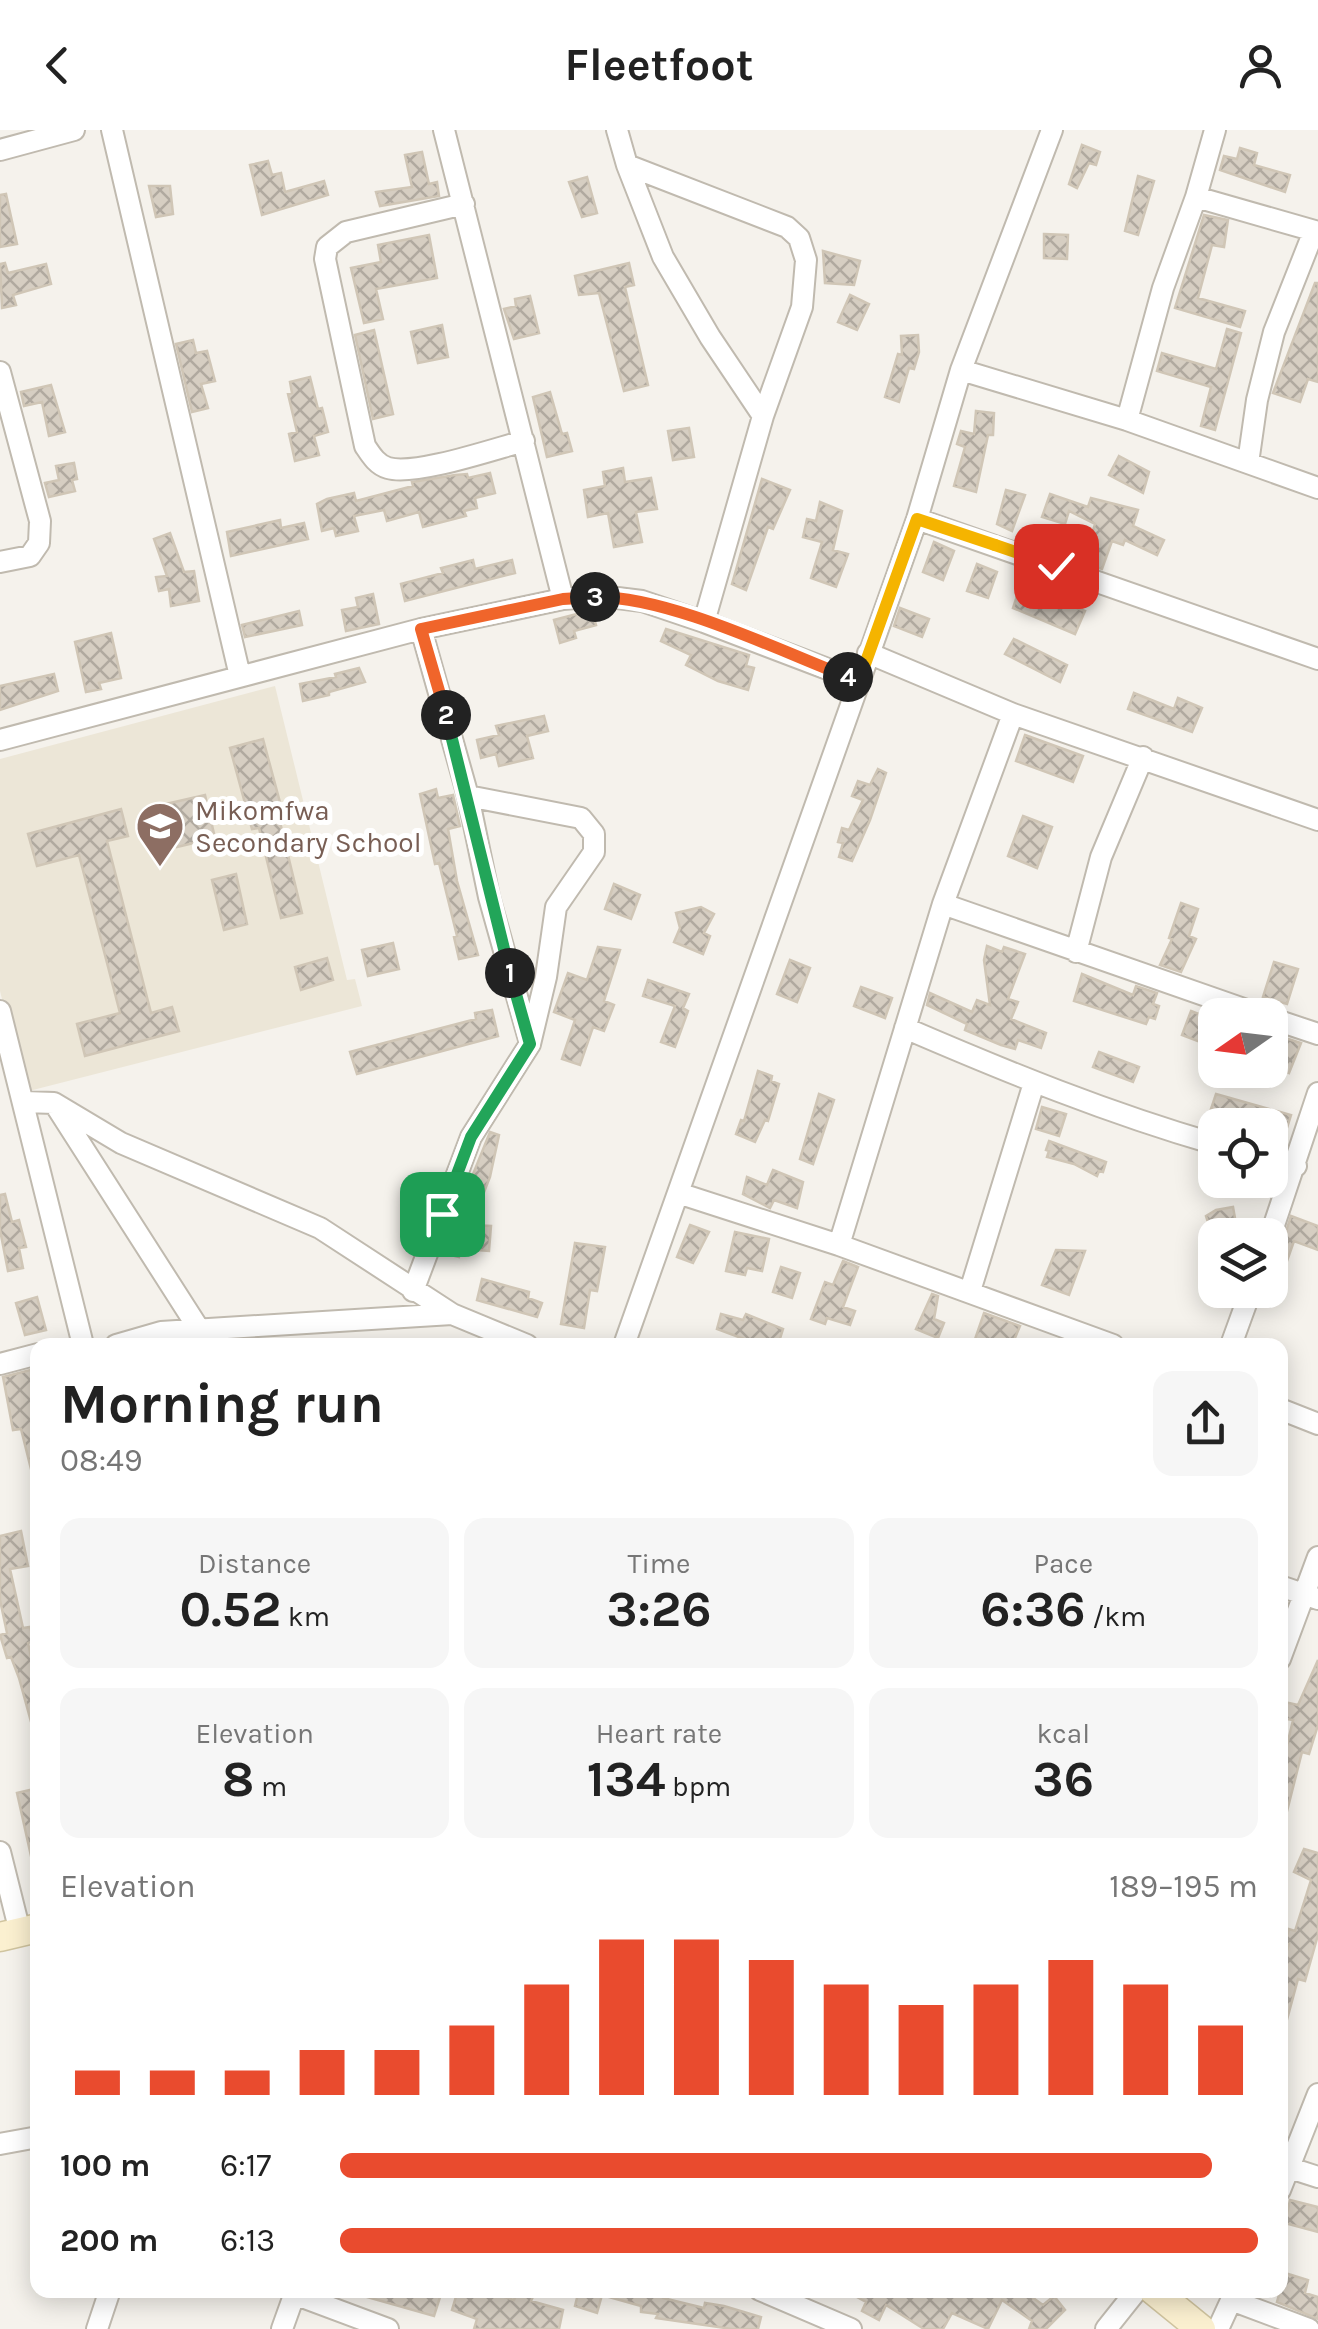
<!DOCTYPE html>
<html lang="en">
<head>
<meta charset="utf-8">
<style>
	body { margin:0; font-family:Karla,sans-serif; background:#f6f6f6; color:#222; height:100vh; display:flex; flex-direction:column; font-size:38px; white-space:nowrap }
	* { box-sizing:border-box; margin:0 }
	p { font-size:32px; color:#767676 }
	.icon { flex:none; width:55px; height:55px; fill:none; stroke:currentColor; stroke-width:2; stroke-linecap:round; stroke-linejoin:round }
	.map { position:relative; flex:1; overflow:hidden }
	.details { position:absolute; left:30px; top:1208px; width:1258px; height:960px; display:flex; flex-direction:column; background:#fff; border-radius:20px; box-shadow:0 5px 25px #0003 }
	.details>* { flex:none }
	.needle { width:65px; rotate:256deg }
	.tools { position:absolute; left:1198px; top:868px; display:grid; gap:20px }
	.tools a { display:grid; place-items:center; width:90px; height:90px; border-radius:20px; background:#fff; box-shadow:0 5px 25px #0003; font-size:50px }
	.pin { position:absolute; display:grid; place-items:center; width:85px; height:85px; color:#fff; margin:-42px; border-radius:20px; box-shadow:0 5px 15px #0006 }
	.km { position:absolute; width:50px; height:50px; margin:-25px; border-radius:50%; background:#222; color:#fff; font-size:28px; line-height:50px; text-align:center }
	.round { display:grid; place-items:center; flex:none; width:105px; height:105px; border-radius:20px; background:#f6f6f6 }
	.overview { display:flex; align-items:center; justify-content:space-between; height:170px; padding:0 30px }
	h1 { font-size:55px; font-weight:700; line-height:75px }
	.figures { display:grid; grid-template-columns:repeat(3,1fr); gap:15px; height:170px; padding:10px 30px }
	.figures div { display:grid; align-content:center; border-radius:20px; background:#f6f6f6; text-align:center }
	.figures b { font-size:50px; font-weight:700 }
	.figures small { font-size:28px; font-weight:400 }
	.figures p { font-size:28px }
	.chart { height:280px; padding:20px 30px }
	.chart p { display:flex; justify-content:space-between }
	.chart svg { width:100%; height:180px; margin-top:10px; stroke:#e94b2e; stroke-width:6 }
	ul { padding:0 30px; list-style:none; font-size:32px }
	li { display:grid; grid-template-columns:160px 120px 1fr; align-items:center; height:75px }
	li i { height:25px; border-radius:12px; background:#e94b2e }
	header { display:flex; justify-content:space-between; align-items:center; height:130px; padding:0 30px; background:#fff; font-size:45px; font-weight:700 }
	.map>svg:first-child { display:block }
</style>
</head>
<body>
<header><svg class="icon" aria-label="back" viewBox="0 0 24 24"><path d="M15 5l-7 7 7 7"/></svg>Fleetfoot<svg class="icon" aria-label="person" viewBox="0 0 24 24"><circle cx="12" cy="8" r="4"/><path d="M4 21q1-7 8-7t8 7"/></svg></header>
<div class="map">
<svg width="1318" height="2199" viewBox="0 0 1318 2199">
	<defs>
		<pattern id="building-cross-hatch" width="8" height="8" patternUnits="userSpaceOnUse" patternTransform="scale(2.5)"><rect width="8" height="8" fill="#d6cec2"/><path d="M0 0l8 8M0 8l8-8" fill="none" stroke="#b0a99f"/></pattern>
	</defs>
	<rect width="100%" height="100%" fill="#f5f2ec"/>
	<!-- education -->
	<path fill="#ece6d7" d="M275 556 347 850 355 849 362 876 25 962 0 861V629Z"/>
	<!-- building -->
	<path fill="url(#building-cross-hatch)" stroke="#d0c6b6" stroke-width="2.5" d="M1082 15 1100 22 1096 35 1089 33 1077 58 1069 54Z
		M1240 18 1257 23 1254 35 1290 45 1285 62 1220 40 1224 26 1237 29Z
		M422 22 429 54 437 52 439 66 380 76 376 62 412 57 405 25Z
		M268 31 272 45 281 43 285 62 324 51 328 65 262 85 250 35Z
		M1138 46 1154 51 1138 105 1125 101Z
		M587 47 597 83 582 87 569 52Z
		M149 56H170L173 84 156 87Z
		M6 64 17 114 0 117V65Z
		M1204 85 1228 90 1224 117 1212 115 1198 168 1245 181 1240 197 1175 178Z
		M1044 104 1068 105 1067 129 1044 128Z
		M429 105 437 148 376 159 383 189 364 193 351 138 381 132 378 115Z
		M823 121 860 131 854 155 825 153Z
		M5 133 8 143 46 134 51 154 13 165 16 175 2 178 0 134Z
		M629 133 634 155 625 157 648 255 624 261 599 163 579 165 575 146Z
		M1315 153H1318V252L1308 249 1300 272 1273 263Z
		M850 165 869 174 857 200 838 192Z
		M530 166 539 203 514 209 504 179 516 176 515 169Z
		M442 195 448 227 418 233 411 202Z
		M1227 199 1241 203 1215 300 1201 296 1211 257 1157 241 1162 223 1216 239Z
		M374 200 393 284 373 289 355 205Z
		M918 205 919 222 914 239 909 238 899 272 885 267 898 224 902 225 901 206Z
		M193 210 196 223 207 221 215 251 201 254 208 278 192 282 176 214Z
		M310 247 318 279 322 278 328 302 314 306 319 325 295 331 289 304 297 302 288 264 292 263 290 252Z
		M51 255 65 302 49 306 42 272 24 276 21 262Z
		M550 262 562 304 567 303 572 321 547 327 533 267Z
		M976 281 994 283 993 305H988L976 362 954 356 965 317 957 314 961 301 974 304Z
		M689 298 694 327 673 330 668 301Z
		M1119 326 1149 342 1143 363 1109 345Z
		M74 333 77 349 72 350 75 361 49 367 45 353 59 350 56 336Z
		M623 338 625 352 651 348 657 379 636 382 642 412 614 417 608 383 588 387 584 360 605 356 603 342Z
		M490 343 495 363 475 368 477 378 464 381 466 386 423 397 419 382 387 391 384 380 354 386 358 401 336 406 334 398 322 401 317 374 327 369 354 363 356 371 413 356 412 352 455 345 467 344 468 348Z
		M762 349 790 360 773 399 768 397 746 460 732 454Z
		M1006 360 1025 365 1012 401 997 394Z
		M1050 364 1088 377 1091 368 1138 380 1133 396 1164 410 1157 425 1125 410 1123 415 1112 411 1102 439 1067 427 1071 414 1087 420 1095 394 1069 381 1065 394 1042 387Z
		M820 372 842 381 833 420 848 424 836 457 811 448 822 412 803 407 807 389 816 391Z
		M280 390 281 398 304 393 308 409 231 426 227 402Z
		M170 403 184 442 194 441 199 471 171 476 169 459 159 461 156 447 167 446 154 409Z
		M934 412 954 421 943 450 923 442Z
		M473 430 475 439 512 430 515 443 405 471 401 454 443 443 441 438Z
		M977 434 997 442 988 468 967 461Z
		M1020 457 1085 481 1075 504 1013 478Z
		M373 464 379 494 346 501 342 480 358 477 356 468Z
		M900 478 929 489 922 507 894 496Z
		M592 480 596 495 574 501 576 508 560 513 554 490Z
		M299 481 302 495 245 507 242 495Z
		M666 499 749 525 746 536 754 538 748 560 718 551 686 535 691 525 661 511Z
		M111 503 121 548 99 553 101 559 86 562 75 512Z
		M1014 509 1067 535 1060 552 1005 524Z
		M359 538 365 552 329 562V565L303 571 300 554 336 547 335 544Z
		M54 544 58 561 0 580V556Z
		M1134 563 1174 579 1178 568 1202 578 1192 602 1128 579Z
		M544 586 548 601 527 606 533 628 499 636 496 624 481 628 477 610 499 605 496 596Z
		M1025 605 1083 626 1073 652 1016 631Z
		M263 609 285 691 280 692 302 783 281 788 259 698 252 699 230 618Z
		M878 639 886 643 870 690 852 731 839 727 843 713 838 712 842 698 849 700 863 670 852 666 858 651 870 655Z
		M436 659 438 668 453 665 460 696 448 699 457 751 478 825 459 829 454 807 457 806 439 733 435 734 420 664Z
		M205 665 215 708 177 717 166 674Z
		M121 679 128 706 107 711 151 883 172 877 179 901 85 926 77 894 120 883 79 725 37 736 28 704Z
		M1023 686 1052 697 1037 738 1008 726Z
		M236 744 247 794 224 800 212 750Z
		M614 754 640 765 631 789 605 779Z
		M1181 773 1198 779 1189 806 1196 809 1181 842 1160 835 1172 809 1169 808Z
		M701 777 714 784 704 803 710 806 703 824 674 812 680 798 676 783Z
		M393 813 399 839 368 846 362 820Z
		M987 816 1002 822 1004 817 1025 824 1008 869 1018 872 1011 889 1046 903 1041 918 1018 910 1015 919 1001 915 965 900 967 894 927 875 930 863 972 882 977 870 990 875 984 830Z
		M598 817 620 820 604 871 614 875 604 901 593 897 580 935 562 929 575 890 554 882 568 843 587 850Z
		M327 828 333 850 301 860 295 837Z
		M790 830 810 838 797 872 777 864Z
		M1274 832 1298 839 1287 874 1263 867Z
		M1082 844 1133 865 1136 856 1157 863 1153 874 1159 876 1155 889 1149 887 1146 894 1074 871Z
		M648 850 689 864 683 878 688 881 675 917 661 912 675 876 643 866Z
		M861 857 892 868 885 888 854 876Z
		M492 880 498 906 357 944 350 922 476 889 475 883Z
		M1191 881 1209 888 1200 912 1182 905Z
		M1282 907 1301 913 1289 943 1270 934Z
		M1099 922 1139 937 1133 952 1093 937Z
		M758 941 772 946 771 951 779 954 768 991 765 990 755 1012 736 1004 741 990 744 991Z
		M819 964 834 970 813 1034 800 1029Z
		M1216 964 1291 985 1286 1001 1270 995 1229 989 1230 985 1211 979Z
		M1042 977 1066 984 1059 1006 1036 999Z
		M490 1002 499 1005 490 1047 471 1095 491 1096 489 1121 462 1119 459 1127 455 1126 458 1090 455 1089Z
		M1049 1011 1106 1032 1103 1042 1099 1041 1097 1046 1074 1034 1047 1027 1049 1021 1046 1020Z
		M773 1040 803 1052 797 1078 774 1070 770 1078 743 1064 747 1047 767 1055Z
		M5 1064 12 1092 19 1090 26 1117 19 1118 23 1138 8 1141 0 1100V1065Z
		M1233 1077 1238 1105H1212L1206 1086 1216 1080Z
		M1291 1086 1318 1096V1120L1294 1111 1286 1134 1272 1129 1283 1111Z
		M690 1095 709 1102 693 1133 677 1127Z
		M735 1102 769 1109 762 1141 747 1138 745 1145 726 1141Z
		M575 1113 605 1117 597 1161 590 1160 584 1198 561 1194Z
		M1056 1120 1085 1121 1069 1165 1042 1155Z
		M843 1131 858 1137 843 1177 855 1181 850 1195 827 1188 825 1194 811 1189 825 1152 833 1155Z
		M781 1137 800 1143 792 1168 773 1162Z
		M482 1149 529 1162 528 1168 542 1173 537 1187 477 1170Z
		M932 1164 938 1166 934 1189 944 1193 938 1208 916 1199Z
		M37 1167 46 1200 25 1205 16 1173Z
		M984 1183 1020 1196 1012 1215H973Z
		M721 1184 743 1190 746 1184 783 1199 778 1215H760L717 1199Z
		M38 1238V1342L32 1343 21 1299 13 1300 3 1247Z
		M21 1401 28 1436 10 1439 23 1498 30 1497 34 1511 28 1513 38 1558V1599H33L19 1548 11 1527 7 1528 0 1505 7 1503 0 1470V1406Z
		M1318 1530V1595L1309 1624 1302 1622 1285 1689 1280 1688V1645L1293 1590 1280 1588V1571L1298 1575Z
		M38 1658V1726H31L17 1663Z
		M1304 1719 1318 1723V1805L1305 1851 1298 1849 1285 1897H1280V1842L1289 1814 1285 1813 1289 1799 1295 1801 1311 1750 1294 1742Z
		M1290 2070 1318 2077V2102L1285 2093Z
		M1285 2143 1308 2150 1305 2163 1318 2167V2189L1277 2172Z
		M357 2160H427L441 2164 434 2186 356 2164Z
		M458 2160 485 2164 486 2161 514 2170 519 2160H536L531 2171 563 2180 559 2199H474L477 2189 452 2180Z
		M579 2160 663 2163V2168L704 2178 705 2173 724 2176 761 2187 758 2199H732L656 2188 658 2184 641 2182V2176L602 2165 597 2183 575 2176Z
		M844 2160H1022L1043 2175 1054 2166 1065 2180 1046 2199H1029L1032 2191 1002 2170 988 2199 952 2183 943 2199H924L886 2175 879 2190 862 2181 866 2172Z"/>
	<g fill="none" stroke-linecap="round" stroke-linejoin="round">
		<!-- minor casing -->
		<g stroke="#c0baaf" stroke-width="24">
			<path id="minor" d="M112 0 240 546
				M444 0 563 469
				M617 0 627 35 787 97 799 108 806 130 802 177 763 286 704 492
				M0 20 74 0
				M627 35 663 127 710 207 763 286
				M1196 67 1318 102
				M464 74 346 102 327 117 325 129 365 316C371 325 377 335 388 338 415 346 494 319 524 311
				M961 240 1127 290 1318 358
				M0 242 40 391 39 413 30 426 0 432
				M1127 290 1163 158 1196 67 1215 0
				M1248 333 1257 270 1274 202 1314 101
				M917 389 1318 529
				M421 499 468 666 489 767 530 913
				M868 523 1013 584 1318 690
				M0 610 421 499 563 469 601 466 642 471 704 492 859 551
				M943 774 1261 885
				M1076 822 1101 727 1143 627
				M0 881 83 1215
				M1270 888 1318 904
				M905 898C1007 942 1108 983 1215 1014
				M24 972 54 973 121 1013 320 1098 452 1184
				M58 979 204 1207
				M1270 1029 1296 1036
				M678 1063 839 1115 1113 1215
				M1270 1107 1318 963
				M839 1115 943 774 1013 584
				M413 1161 471 1007 530 914 546 847 556 777 594 722V704L581 688 468 666
				M970 1161 1034 953
				M116 1215 161 1202 452 1184 527 1215
				M624 1215 917 389 961 240 1052 0
				M1231 1215 1251 1160
				M0 1234 38 1224
				M1280 1279 1318 1294
				M1280 1456 1318 1469
				M1280 1529 1318 1427
				M0 1722 20 1802
				M0 2014 38 2007
				M1290 2038 1318 2047
				M1280 2060 1318 1964
				M760 2160 851 2199
				M294 2164 388 2199
				M1231 2170 1309 2199
				M97 2199 110 2160
				M282 2199 296 2160
				M1106 2199 1137 2160
				M1218 2199 1235 2162"/>
		</g>
		<!-- secondary casing -->
		<g stroke="#d0c49f" stroke-width="31">
			<path id="secondary" d="M0 1807 38 1798
				M1153 2160 1201 2199"/>
		</g>
		<!-- minor -->
		<use href="#minor" stroke="#fff" stroke-width="20"/>
		<!-- secondary -->
		<use href="#secondary" stroke="#fbf0d0" stroke-width="28"/>
	</g>
	<g fill="none" stroke-linecap="round" stroke-linejoin="round">
		<!-- split-1 casing -->
		<g stroke="#fff" stroke-width="20">
			<path id="split-1" d="M442 1084 471 1007 530 914 510 843"/>
		</g>
		<!-- split-2 casing -->
		<g stroke="#fff" stroke-width="20">
			<path id="split-2" d="M446 585 510 843"/>
		</g>
		<!-- split-3 casing -->
		<g stroke="#fff" stroke-width="20">
			<path id="split-3" d="M446 585 421 499 563 469 595 467"/>
		</g>
		<!-- split-4 casing -->
		<g stroke="#fff" stroke-width="20">
			<path id="split-4" d="M595 467C668 466 778 520 848 547"/>
		</g>
		<!-- split-5 casing -->
		<g stroke="#fff" stroke-width="20">
			<path id="split-5" d="M848 547 859 551 917 389 995 415"/>
		</g>
		<!-- split-6 casing -->
		<g stroke="#fff" stroke-width="20">
			<path id="split-6" d="M995 415 1056 436"/>
		</g>
		<!-- split-1 -->
		<use href="#split-1" stroke="#22a559" stroke-width="12"/>
		<!-- split-2 -->
		<use href="#split-2" stroke="#22a559" stroke-width="12"/>
		<!-- split-3 -->
		<use href="#split-3" stroke="#f0652b" stroke-width="12"/>
		<!-- split-4 -->
		<use href="#split-4" stroke="#f0652b" stroke-width="12"/>
		<!-- split-5 -->
		<use href="#split-5" stroke="#f5b400" stroke-width="12"/>
		<!-- split-6 -->
		<use href="#split-6" stroke="#f5b400" stroke-width="12"/>
	</g>
	<!-- icons -->
	<defs>
		<g id="school-pin" transform="scale(2.5)"><path d="M0 17L-7.5 6A9.5 9.5 0 1 1 7.5 6Z" fill="#8d6e63" stroke="#fff"/><path d="M0-5L7-2L0 1L-7-2ZM-4 1L0 2.5L4 1V4Q0 6-4 4Z" fill="#fff"/></g>
	</defs>
	<g fill-rule="evenodd">
		<use href="#school-pin" x="160" y="696"/>
	</g>
	<g text-anchor="middle" dominant-baseline="central" stroke-width="10" stroke-linejoin="round" paint-order="stroke">
		<!-- education labels -->
		<g font-size="28" fill="#785e54" stroke="#fff" text-anchor="start">
			<text x="195" y="680">Mikomfwa<tspan x="195" dy="32">Secondary School</tspan></text>
		</g>
	</g>
</svg>
<div class="tools">
<a><svg class="needle" viewBox="-14 -14 28 28"><path d="M0-13l5 13h-10z" fill="#e53935"/><path d="M0 13l5-13h-10z" fill="#767676"/></svg></a>
<a><svg class="icon" aria-label="locate" viewBox="0 0 24 24"><circle cx="12" cy="12" r="6"/><path d="M12 2v4M12 18v4M2 12h4M18 12h4"/></svg></a>
<a><svg class="icon" aria-label="layers" viewBox="0 0 24 24"><path d="M12 4l9 5-9 5-9-5zM3 14l9 5 9-5"/></svg></a>
</div>
<div class="pin" style="left:442px;top:1084px;background:#1e9e55"><svg class="icon" aria-label="arrive" viewBox="0 0 24 24"><path d="M6 21V4h12l-3 4 3 4H6"/></svg></div>
<div class="pin" style="left:1056px;top:436px;background:#d93025"><svg class="icon" aria-label="check" viewBox="0 0 24 24"><path d="M5 12l5 5 9-10"/></svg></div>
<b class="km" style="left:510px;top:843px">1</b>
<b class="km" style="left:446px;top:585px">2</b>
<b class="km" style="left:595px;top:467px">3</b>
<b class="km" style="left:848px;top:547px">4</b>
<section class="details">
<div class="overview"><div><h1>Morning run</h1><p>08:49</p></div><a class="round"><svg class="icon" aria-label="share" viewBox="0 0 24 24"><path d="M12 15V3M7 8l5-5 5 5M5 13v7h14v-7"/></svg></a></div>
<div class="figures">
<div><p>Distance</p><b>0.52<small> km</small></b></div>
<div><p>Time</p><b>3:26</b></div>
<div><p>Pace</p><b>6:36<small> /km</small></b></div>
</div>
<div class="figures">
<div><p>Elevation</p><b>8<small> m</small></b></div>
<div><p>Heart rate</p><b>134<small> bpm</small></b></div>
<div><p>kcal</p><b>36</b></div>
</div>
<div class="chart"><p><span>Elevation</span>189–195 m</p>
<svg viewBox="0 0 160 44" preserveAspectRatio="none"><path d="M5 44V38M15 44V38M25 44V38M35 44V33M45 44V33M55 44V27M65 44V17M75 44V6M85 44V6M95 44V11M105 44V17M115 44V22M125 44V17M135 44V11M145 44V17M155 44V27"/></svg>
</div>
<ul>
<li><b>100 m</b>6:17<i style="width:95%"></i></li>
<li><b>200 m</b>6:13<i style="width:100%"></i></li>
</ul>
</section>
</div>
</body>
</html>
